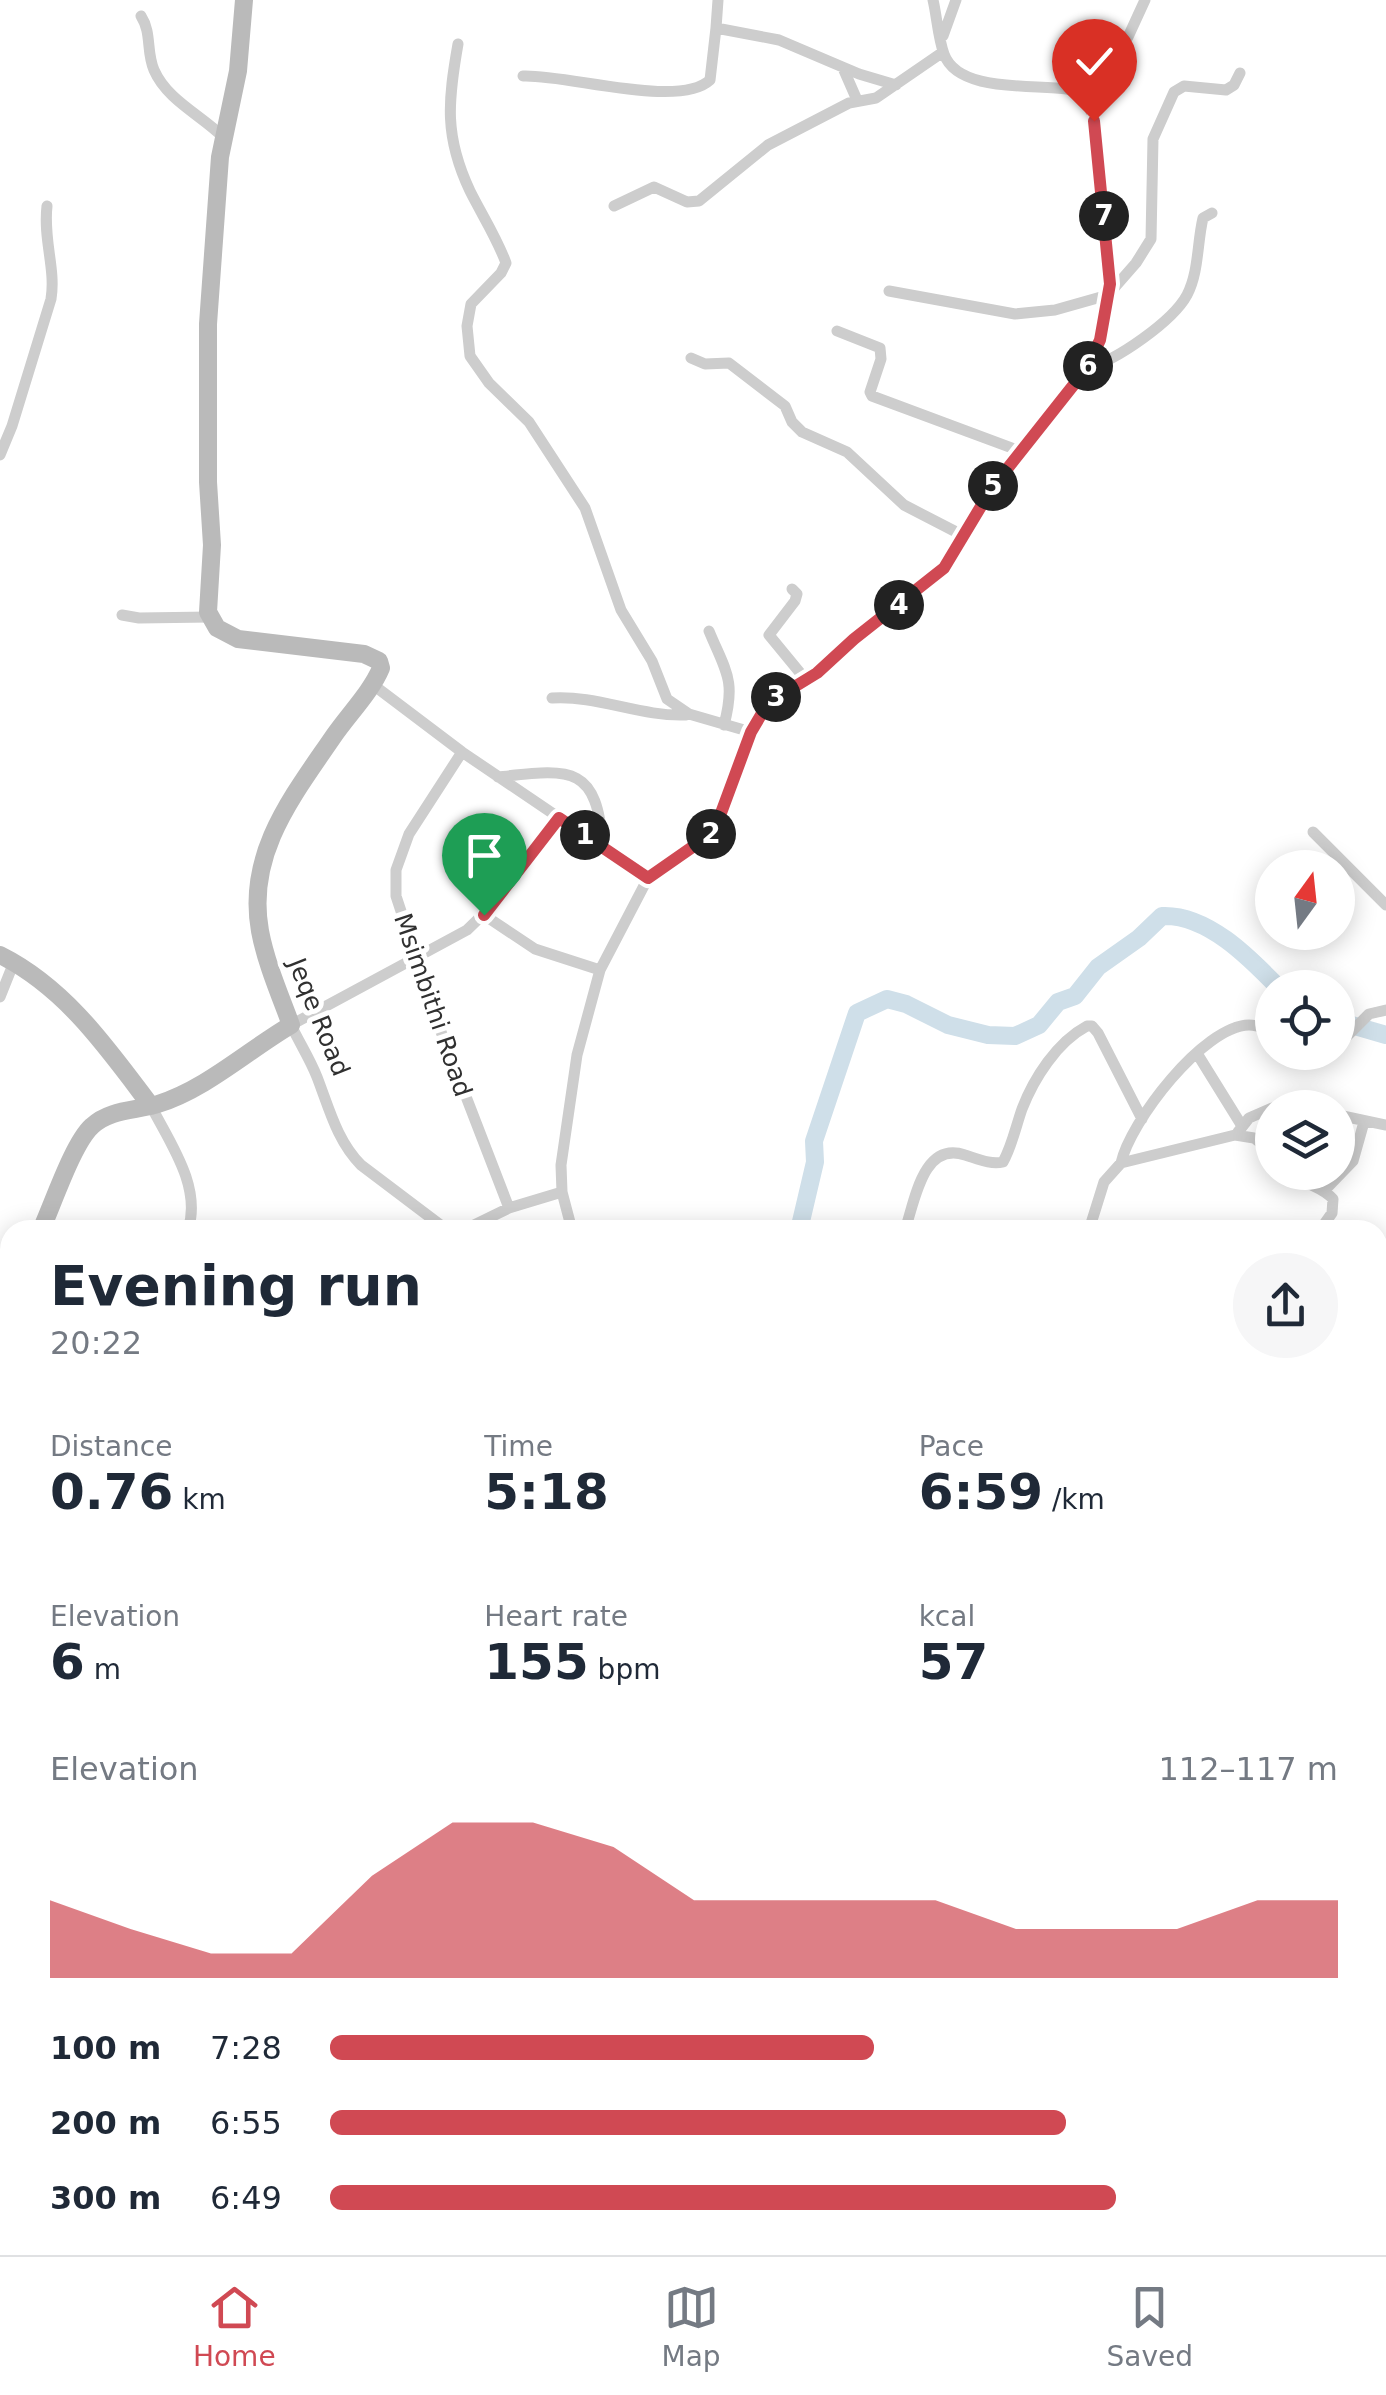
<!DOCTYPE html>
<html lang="en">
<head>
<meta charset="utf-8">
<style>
	body { margin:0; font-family:"DejaVu Sans",sans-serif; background:#f6f6f7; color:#1f2937; height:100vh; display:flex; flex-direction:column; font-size:38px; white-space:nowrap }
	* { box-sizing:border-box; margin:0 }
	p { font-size:32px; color:#747a83 }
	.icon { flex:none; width:55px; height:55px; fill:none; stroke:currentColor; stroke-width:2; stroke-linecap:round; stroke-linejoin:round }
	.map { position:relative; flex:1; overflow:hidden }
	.panel { position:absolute; left:0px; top:1220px; width:1388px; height:1035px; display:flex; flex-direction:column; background:#fff; border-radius:30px 30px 0 0; box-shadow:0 5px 25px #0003 }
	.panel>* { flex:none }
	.needle { width:65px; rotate:15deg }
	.controls { position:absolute; left:1255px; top:850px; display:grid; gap:20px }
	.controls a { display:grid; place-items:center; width:100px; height:100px; border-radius:50%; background:#fff; box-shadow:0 5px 25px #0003; font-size:50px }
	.pin { position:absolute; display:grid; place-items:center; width:85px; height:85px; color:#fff; margin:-102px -42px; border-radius:50% 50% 50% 0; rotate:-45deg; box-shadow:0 0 10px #0007 }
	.pin .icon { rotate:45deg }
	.km { position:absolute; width:50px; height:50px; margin:-25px; border-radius:50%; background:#222; color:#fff; font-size:28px; line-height:50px; text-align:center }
	.round { display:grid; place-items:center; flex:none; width:105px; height:105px; border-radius:52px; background:#f6f6f7 }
	.overview { display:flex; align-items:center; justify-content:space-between; height:170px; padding:0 50px }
	h1 { font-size:55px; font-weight:600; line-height:75px }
	.metrics { display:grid; grid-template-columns:repeat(3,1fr); gap:15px; height:170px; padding:10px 50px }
	.metrics div { display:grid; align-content:center }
	.metrics b { font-size:50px; font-weight:600 }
	.metrics small { font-size:28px; font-weight:400 }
	.metrics p { font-size:28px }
	.chart { height:280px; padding:20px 50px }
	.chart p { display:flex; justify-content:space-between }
	.chart svg { width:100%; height:180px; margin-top:10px; fill:#d04953; opacity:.7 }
	ul { padding:0 50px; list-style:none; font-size:32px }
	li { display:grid; grid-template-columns:160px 120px 1fr; align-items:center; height:75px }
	li i { height:25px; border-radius:12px; background:#d04953 }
	.dock { display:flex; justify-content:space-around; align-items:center; height:140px; border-top:2px solid #e0e1e3; background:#fff; font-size:28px; color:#747a83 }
	.dock a { display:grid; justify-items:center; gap:5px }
	.dock .selected { color:#d04953 }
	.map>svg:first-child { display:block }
</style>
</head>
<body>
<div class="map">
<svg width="1386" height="2255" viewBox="0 0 1386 2255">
	<rect width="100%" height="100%" fill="#fff"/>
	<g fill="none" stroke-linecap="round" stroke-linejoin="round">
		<!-- river -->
		<path stroke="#cfdfe9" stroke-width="18" d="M1338 1021 1386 1035
			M799 1230 815 1162 814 1141 857 1013 887 999 906 1004 948 1025 988 1035 1015 1036 1039 1025 1058 1002 1075 996 1098 967 1139 938 1162 916C1207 914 1249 957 1279 988
			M1378 2132 1386 2127
			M1077 2245 1083 2255
			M1274 2255 1276 2245"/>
		<!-- street -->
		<path stroke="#cdcdcd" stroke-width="11" d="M718 0 716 28 779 40 859 74 896 85
			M141 16C152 33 146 52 154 70 167 100 201 115 223 137
			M943 36 956 0
			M458 44C448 101 444 136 470 191 482 215 497 238 506 263L501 273 471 304 467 326 470 356 489 383 529 422 585 508 621 610 652 661 667 699 689 714 751 732
			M843 68 857 100
			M523 76C566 74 679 109 710 80L716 28
			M1061 88 1128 37 1145 0
			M614 206 654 187 687 202 699 201 768 145 849 103 876 98 943 52
			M889 291 1015 314 1055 310 1108 295 1136 263 1151 239 1153 139 1174 92 1184 86 1226 90 1234 85 1240 73
			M837 331 880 348 881 359 870 392 872 396 1020 451
			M691 358 705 364 729 363 785 406 792 422 802 432 847 452 904 505 964 536
			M1087 368C1116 361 1173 321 1187 295 1199 272 1197 243 1203 218L1212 213
			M0 455 12 426 51 299C56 269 43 240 47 206
			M792 589 797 594 795 601 769 635 806 680
			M122 615 139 618 210 617
			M709 631C726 672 736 680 724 725
			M372 684 462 752 648 878
			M552 698C597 695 641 717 686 715
			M462 752 409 834 396 870V896L438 1024 509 1208
			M498 777C571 769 597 764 603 847
			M1313 832 1386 905
			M484 915 535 949 600 970
			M0 997 14 962
			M1338 1045 1369 1014 1386 1010
			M1198 1055 1242 1126
			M151 1106C170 1143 202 1187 188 1230
			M1276 1108H1303
			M1338 1115 1386 1125
			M1238 1132 1249 1118 1272 1108
			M1121 1163C1130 1122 1203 1026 1249 1025 1257 1025 1265 1028 1272 1030
			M1291 1172C1304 1185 1322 1186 1333 1199L1332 1213 1320 1230
			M1325 1190 1353 1161 1364 1122
			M447 1230 361 1165C337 1141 329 1108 317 1077 310 1059 299 1042 291 1025L467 930 502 896 559 818
			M464 1230 509 1208 562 1192
			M572 1230 562 1192 561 1165 577 1055 600 970 648 878 713 832 751 732 768 703 817 673 854 639 944 568 992 487 1076 386 1096 351 1110 283 1095 131 1089 102 1079 93 1067 89C1033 84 958 93 944 54 938 38 937 17 933 0
			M905 1230C915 1200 923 1141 965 1155 978 1159 991 1165 1003 1162 1012 1146 1016 1126 1022 1109 1034 1078 1057 1042 1087 1026H1092L1098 1033 1142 1119
			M1089 1230 1104 1182 1121 1163 1235 1135 1254 1138 1272 1152
			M0 1375 10 1379
			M1378 1617H1386
			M0 1682 10 1679
			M1378 1693 1386 1679
			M1378 1886 1386 1888
			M0 1979 10 1989
			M0 2158 10 2161
			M409 2245 418 2255
			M468 2245 475 2255
			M938 2245 943 2255
			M588 2255 608 2245
			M885 2255 918 2245"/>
		<!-- secondary -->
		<path stroke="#bababa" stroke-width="18" d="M0 955C66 988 108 1049 151 1106
			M41 1230C53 1204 73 1143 92 1126 110 1109 136 1111 158 1104 206 1089 247 1051 291 1025 280 995 266 963 260 931 246 854 292 797 333 737 348 715 371 692 381 668L379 661 364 654 238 639 217 628 208 612 212 545 208 482V324L220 157 238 71 244 0
			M0 1330 10 1306
			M0 1793 10 1803
			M0 2133 10 2120"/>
		<!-- rail -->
		<path stroke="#858585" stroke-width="2.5" stroke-dasharray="10 8" stroke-linecap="butt" d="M1378 1269 1386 1262
			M1378 2018 1386 2023"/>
	</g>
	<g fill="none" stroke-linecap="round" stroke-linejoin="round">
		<!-- route casing -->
		<g stroke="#fff" stroke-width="20">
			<path id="route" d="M484 915 559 818 648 878 714 832 751 732 768 703 817 673 854 639 944 568 992 488 1087 368 1100 340 1110 284 1094 121"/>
		</g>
		<!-- route -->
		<use href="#route" stroke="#d04953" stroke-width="12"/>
	</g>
	<g text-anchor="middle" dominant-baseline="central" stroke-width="10" stroke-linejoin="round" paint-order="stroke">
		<!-- street labels -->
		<g font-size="25" fill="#303030" stroke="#fff">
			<text transform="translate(433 1005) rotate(71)">Msimbithi Road</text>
			<text transform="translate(319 1017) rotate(68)">Jeqe Road</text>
		</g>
	</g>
</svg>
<div class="controls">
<a><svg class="needle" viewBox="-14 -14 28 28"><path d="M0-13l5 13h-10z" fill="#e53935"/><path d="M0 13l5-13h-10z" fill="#747a83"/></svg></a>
<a><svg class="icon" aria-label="locate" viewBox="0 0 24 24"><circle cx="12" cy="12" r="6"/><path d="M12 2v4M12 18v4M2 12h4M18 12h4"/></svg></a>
<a><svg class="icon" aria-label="layers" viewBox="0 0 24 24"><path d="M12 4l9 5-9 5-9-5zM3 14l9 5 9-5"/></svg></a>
</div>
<div class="pin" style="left:484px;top:915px;background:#1e9e55"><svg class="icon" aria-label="arrive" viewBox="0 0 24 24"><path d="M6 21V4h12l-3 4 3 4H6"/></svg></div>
<div class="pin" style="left:1094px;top:121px;background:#d93025"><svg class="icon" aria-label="check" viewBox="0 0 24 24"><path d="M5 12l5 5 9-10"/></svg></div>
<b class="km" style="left:585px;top:835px">1</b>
<b class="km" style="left:711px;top:834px">2</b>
<b class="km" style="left:776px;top:697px">3</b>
<b class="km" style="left:899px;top:605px">4</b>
<b class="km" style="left:993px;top:486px">5</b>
<b class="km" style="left:1088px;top:366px">6</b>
<b class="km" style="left:1104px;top:216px">7</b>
<section class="panel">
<div class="overview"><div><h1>Evening run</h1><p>20:22</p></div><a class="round"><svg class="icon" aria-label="share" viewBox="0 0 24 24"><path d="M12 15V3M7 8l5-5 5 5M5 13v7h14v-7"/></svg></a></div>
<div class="metrics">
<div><p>Distance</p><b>0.76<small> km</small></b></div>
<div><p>Time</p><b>5:18</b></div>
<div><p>Pace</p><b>6:59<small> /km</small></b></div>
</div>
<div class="metrics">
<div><p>Elevation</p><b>6<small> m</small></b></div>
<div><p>Heart rate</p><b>155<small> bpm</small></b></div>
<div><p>kcal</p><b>57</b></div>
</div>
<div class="chart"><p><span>Elevation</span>112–117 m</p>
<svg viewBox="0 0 160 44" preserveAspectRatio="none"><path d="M0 44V25L10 32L20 38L30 38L40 19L50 6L60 6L70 12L80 25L90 25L100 25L110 25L120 32L130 32L140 32L150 25L160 25V44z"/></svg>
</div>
<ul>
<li><b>100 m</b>7:28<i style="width:54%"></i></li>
<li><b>200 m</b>6:55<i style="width:73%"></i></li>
<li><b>300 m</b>6:49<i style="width:78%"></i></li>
</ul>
</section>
</div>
<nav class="dock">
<a class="selected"><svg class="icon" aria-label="home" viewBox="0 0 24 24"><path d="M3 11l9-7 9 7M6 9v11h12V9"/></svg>Home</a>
<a><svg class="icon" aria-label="map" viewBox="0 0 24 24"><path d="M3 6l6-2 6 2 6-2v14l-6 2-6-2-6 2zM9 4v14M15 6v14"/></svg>Map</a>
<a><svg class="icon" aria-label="saved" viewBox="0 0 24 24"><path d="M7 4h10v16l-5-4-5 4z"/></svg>Saved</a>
</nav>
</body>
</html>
